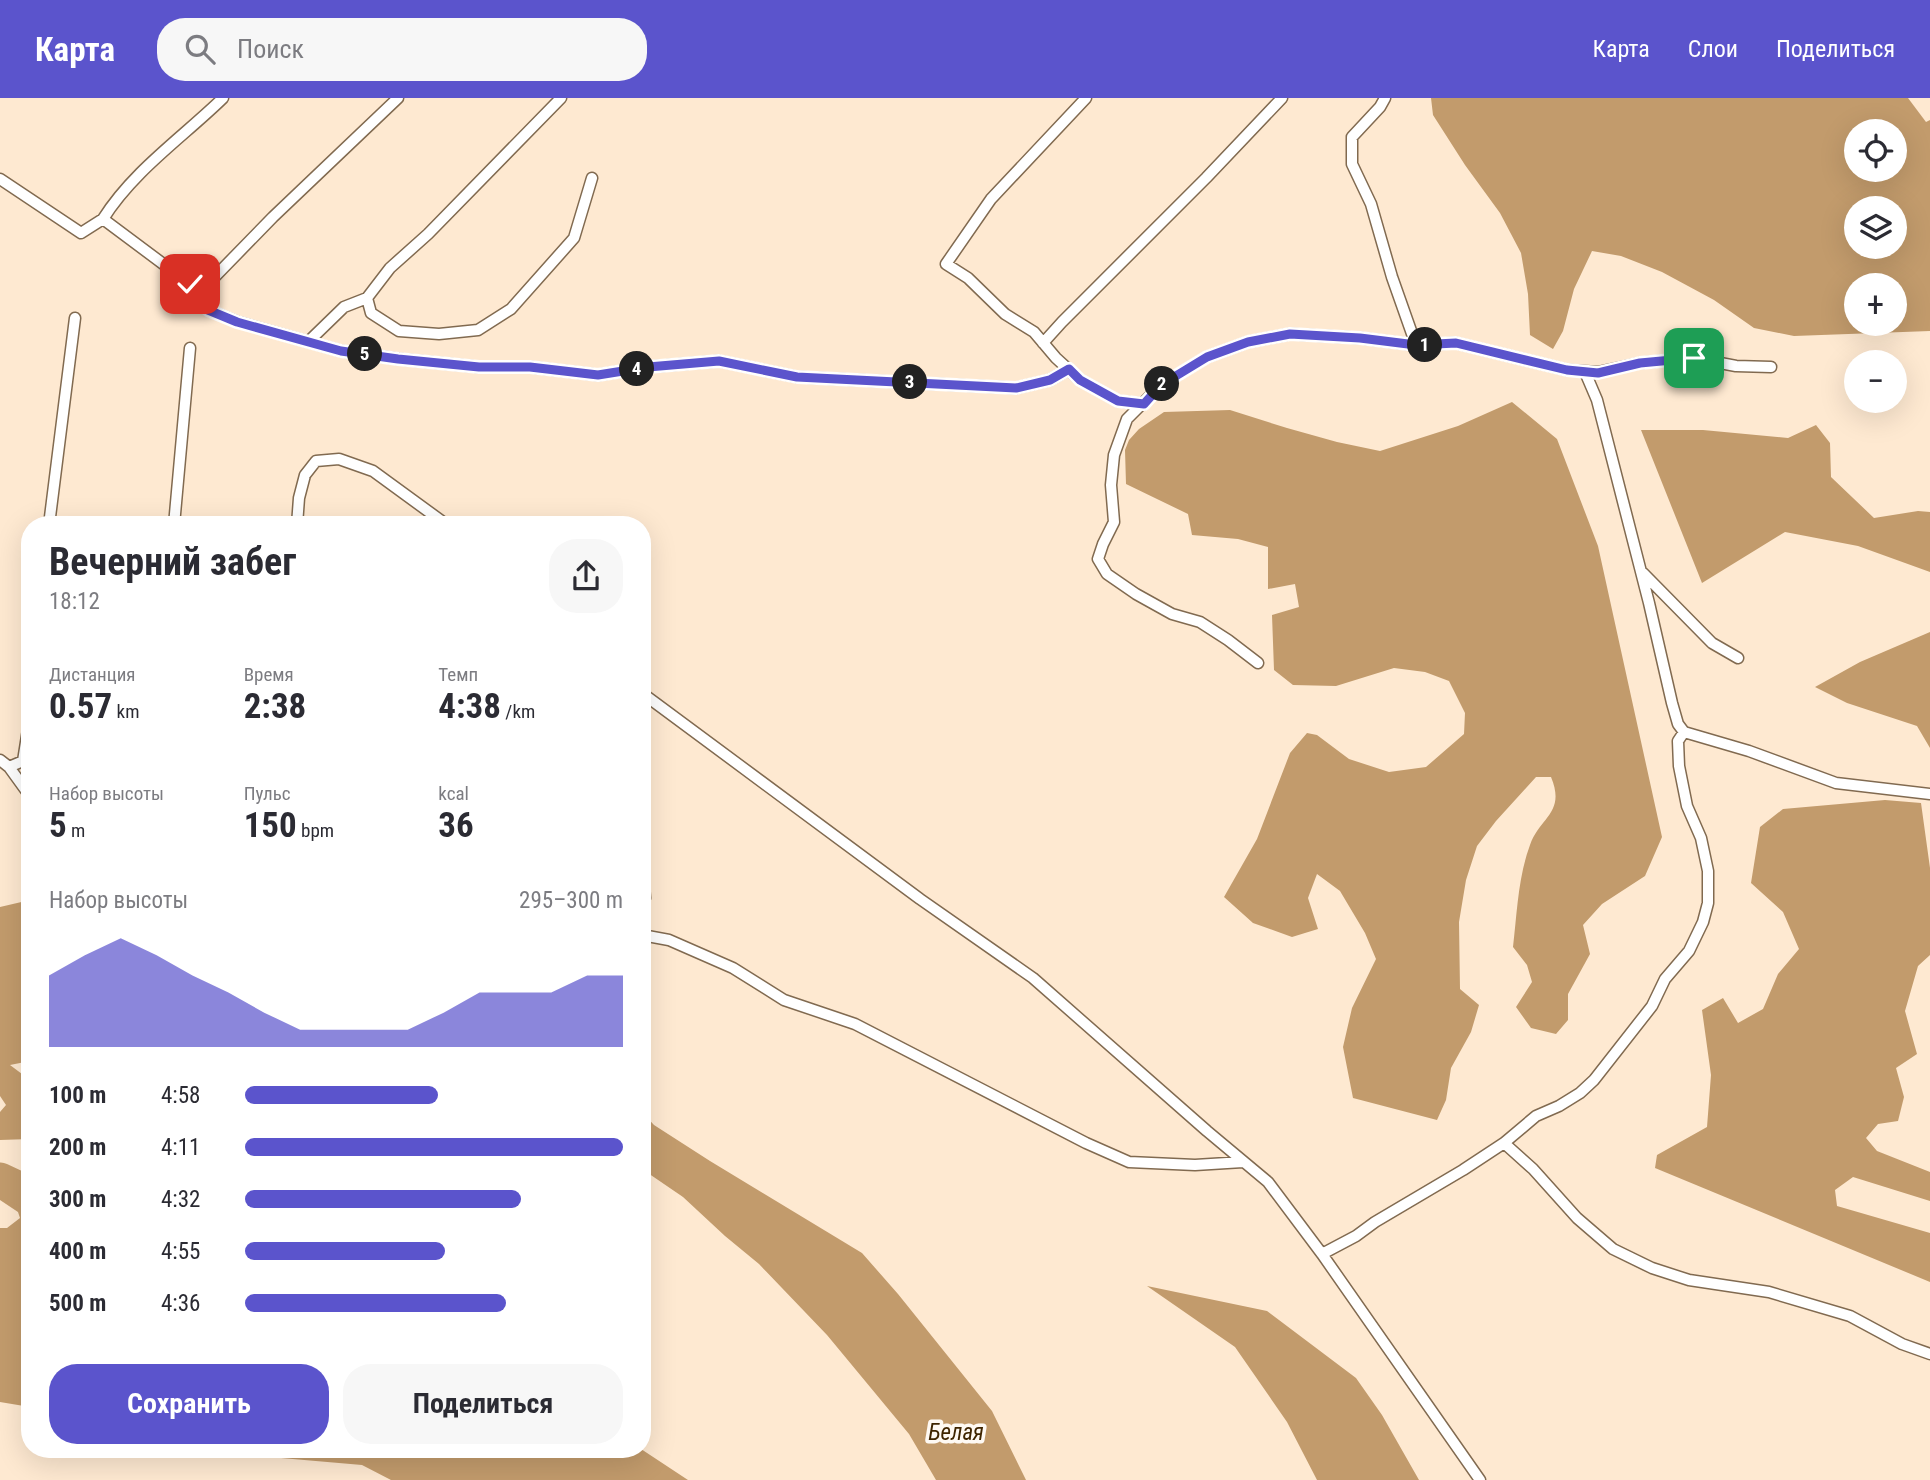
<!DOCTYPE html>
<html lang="ru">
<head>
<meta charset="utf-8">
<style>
	body { margin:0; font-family:"Roboto Condensed",sans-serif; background:#f7f7f7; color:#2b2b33; height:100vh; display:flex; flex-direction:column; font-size:26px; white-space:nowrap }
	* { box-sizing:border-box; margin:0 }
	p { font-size:23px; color:#7c7c81 }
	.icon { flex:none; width:38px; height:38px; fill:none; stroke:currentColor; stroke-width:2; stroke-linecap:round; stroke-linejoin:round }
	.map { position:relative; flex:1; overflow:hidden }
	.sheet { position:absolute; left:21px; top:418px; width:630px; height:942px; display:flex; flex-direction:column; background:#fff; border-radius:28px; box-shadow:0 7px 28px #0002 }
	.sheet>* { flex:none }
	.tools { position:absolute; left:1844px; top:21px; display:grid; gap:14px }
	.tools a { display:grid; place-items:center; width:63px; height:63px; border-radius:50%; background:#fff; box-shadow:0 7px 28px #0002; font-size:35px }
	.pin { position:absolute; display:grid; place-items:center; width:60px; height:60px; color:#fff; margin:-30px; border-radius:14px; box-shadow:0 4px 10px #0006 }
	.km { position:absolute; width:35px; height:35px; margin:-18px; border-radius:50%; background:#222; color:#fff; font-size:19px; line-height:35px; text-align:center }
	.round { display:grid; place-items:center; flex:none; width:74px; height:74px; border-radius:28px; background:#f7f7f7 }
	.summary { display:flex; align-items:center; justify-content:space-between; height:119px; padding:0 28px }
	h1 { font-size:38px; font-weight:700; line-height:52px }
	.stats { display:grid; grid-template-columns:repeat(3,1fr); gap:10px; height:119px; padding:7px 28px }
	.stats div { display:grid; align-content:center }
	.stats b { font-size:35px; font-weight:700 }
	.stats small { font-size:19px; font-weight:400 }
	.stats p { font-size:19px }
	.chart { height:196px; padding:14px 28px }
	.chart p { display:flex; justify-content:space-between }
	.chart svg { width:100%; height:126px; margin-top:7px; fill:#5b54cc; opacity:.7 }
	.primary-button { display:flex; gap:14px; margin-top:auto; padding:14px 28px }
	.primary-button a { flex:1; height:80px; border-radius:28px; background:#5b54cc; color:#fff; font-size:28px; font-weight:700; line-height:80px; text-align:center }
	.primary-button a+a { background:#f7f7f7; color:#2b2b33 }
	ul { padding:0 28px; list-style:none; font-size:23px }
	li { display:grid; grid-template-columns:112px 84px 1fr; align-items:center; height:52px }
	li i { height:18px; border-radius:9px; background:#5b54cc }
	header { display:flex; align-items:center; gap:42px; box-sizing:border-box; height:98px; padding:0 35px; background:#5b54cc; color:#fff }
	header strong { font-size:33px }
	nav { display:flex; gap:38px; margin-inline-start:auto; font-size:24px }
	.search { width:490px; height:63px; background:#f7f7f7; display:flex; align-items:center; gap:18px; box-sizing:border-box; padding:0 24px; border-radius:28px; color:#7c7c81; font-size:26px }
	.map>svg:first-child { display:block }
</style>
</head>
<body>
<header>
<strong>Карта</strong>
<div class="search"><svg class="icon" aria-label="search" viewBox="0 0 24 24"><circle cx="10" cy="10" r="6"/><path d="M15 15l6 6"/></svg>Поиск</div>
<nav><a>Карта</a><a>Слои</a><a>Поделиться</a></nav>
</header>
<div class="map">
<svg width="1930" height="1382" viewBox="0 0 1930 1382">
	<rect width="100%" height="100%" fill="#fee9d1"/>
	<!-- water -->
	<path fill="#c29b6c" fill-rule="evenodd" d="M1431 0H1908L1926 24 1930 22V233L1794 238 1754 230 1714 202 1662 174 1621 158 1592 153 1574 191 1563 233 1553 251 1530 237 1528 196 1521 155 1500 115 1465 67 1433 17ZM1895 33V72H1857V33ZM1895 110V149H1857V110ZM1857 187H1895V226H1857Z
		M1512 304 1557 341 1598 448 1662 739 1645 778 1602 806 1583 827 1590 856 1568 896V922L1556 936 1531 930 1516 909 1532 884 1527 867 1513 849C1517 816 1518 779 1530 747 1540 719 1566 715 1551 679H1536L1496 723 1477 748 1466 782 1459 824 1460 891 1479 907 1471 934 1451 970 1446 1002 1437 1022 1353 1000 1343 949 1352 910 1376 861 1365 835 1340 793 1317 776 1308 800 1318 831 1292 839 1253 825 1224 799 1257 741 1290 655 1307 635 1317 637 1349 661 1389 674 1426 669 1464 636 1465 615 1449 583 1425 574 1394 570 1336 588 1293 587 1274 572 1272 517 1299 509 1295 486 1268 491V449L1238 441 1192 437 1188 416 1126 386 1125 352 1129 342 1139 331 1164 314 1230 312 1287 330 1337 344 1380 353 1458 328Z
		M1816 327 1830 345 1831 379 1874 420 1918 413 1930 414V474L1858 448 1785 434 1702 485 1641 332H1703L1788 340Z
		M1930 534V650L1917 628 1847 605 1815 589 1860 564Z
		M1885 702 1921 705 1930 770V857L1918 868 1905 913 1917 956 1896 970 1904 999 1898 1023 1878 1026 1866 1040 1877 1053 1930 1074V1103L1853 1079 1835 1092 1837 1108 1930 1135V1184L1655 1070 1657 1057 1707 1029 1711 977 1702 912 1723 900 1738 925 1763 911 1778 876 1799 851 1783 814 1751 785 1760 729 1783 711Z
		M30 802V963L10 967 30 982V1041L0 1042V1014L6 1007 0 998V809Z
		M642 1014 654 1027 710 1063 862 1155 898 1196 992 1313 1026 1382H936L909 1336 827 1237 759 1166 725 1138 683 1099 642 1071Z
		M0 1094 30 1114V1309L0 1304V1130H7L20 1120 18 1114 0 1102Z
		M1147 1188 1267 1213 1356 1280 1382 1317 1419 1382H1317L1287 1324 1235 1249Z
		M211 1351H641L688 1382H391L362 1367 258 1358Z"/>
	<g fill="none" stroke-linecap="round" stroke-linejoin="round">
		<!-- river -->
		<path stroke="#c29b6c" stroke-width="33" d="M0 1081 30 1095"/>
		<!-- lane casing -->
		<g stroke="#816a50" stroke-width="13">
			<path id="lane" d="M561 0 428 136 390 170 367 200 371 215 399 233 439 236 478 232 511 211 574 140 592 80
				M1086 0 991 101 946 166 968 180 1005 216 1034 234 1056 260 1080 282 1118 303 1144 306
				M1385 0 1380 9 1352 39V66L1371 106 1392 179 1416 247 1456 245 1567 272 1598 274 1640 265 1694 260 1736 268 1771 269
				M0 81 81 135 103 121 190 186 208 212 238 224 341 253 399 261 479 269H530L598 277 648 269 719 263 797 279 1016 290 1050 282 1069 271
				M103 121C133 73 183 39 223 0
				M197 197 273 119 398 0
				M309 243 344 209 367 200
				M1043 245 1062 224 1206 80 1282 0
				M1585 274 1597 302 1649 505 1672 605 1678 626 1684 634 1749 653 1836 685 1930 696
				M49 427 75 220
				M174 427 190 250
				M297 427 299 400 305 377 316 363 339 361 373 373 447 427
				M1643 475 1712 545 1738 560
				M1258 565 1228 542 1200 524 1172 516 1136 496 1107 476 1098 461 1103 446 1114 424 1111 387 1114 357 1127 321 1161 287 1207 259 1248 244 1290 236 1360 240 1416 247
				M642 595 920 801 1033 880 1207 1033 1268 1084 1322 1156 1480 1382
				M0 662 9 669 30 698
				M9 669 23 663 30 619
				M642 763 645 800 642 807
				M642 837 669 842 733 870 784 902 855 926 1086 1045 1129 1064 1195 1067 1243 1064
				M1504 1045 1533 1071 1577 1120 1613 1151 1652 1170 1689 1182 1769 1194 1850 1218 1902 1246 1930 1256
				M1322 1156 1356 1138 1375 1124 1463 1072 1504 1045 1536 1018 1559 1008 1580 995 1594 982 1652 908 1665 881 1689 853 1703 824 1708 805V773L1701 740 1687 708 1679 668 1678 643 1684 634"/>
		</g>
		<!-- lane -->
		<use href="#lane" stroke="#fff" stroke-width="10"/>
	</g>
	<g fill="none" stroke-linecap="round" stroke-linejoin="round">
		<!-- route casing -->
		<g stroke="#fff" stroke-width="14">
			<path id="route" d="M190 186 208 212 237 224 341 253 398 261 479 269H530L598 277 648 269 719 263 797 279 1016 290 1050 282 1069 271 1080 282 1118 303 1144 306 1161 287 1207 259 1248 244 1290 236 1360 240 1416 247 1456 245 1567 272 1598 275 1640 265 1694 260"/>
		</g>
		<!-- route -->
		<use href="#route" stroke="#5b54cc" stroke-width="9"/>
	</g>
	<g text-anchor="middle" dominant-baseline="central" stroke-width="7" stroke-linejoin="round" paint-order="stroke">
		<!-- water labels -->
		<g font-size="23" font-style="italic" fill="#3e2400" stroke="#fef9f3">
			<text x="956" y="1334">Белая</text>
		</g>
	</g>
</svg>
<div class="tools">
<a><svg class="icon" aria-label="locate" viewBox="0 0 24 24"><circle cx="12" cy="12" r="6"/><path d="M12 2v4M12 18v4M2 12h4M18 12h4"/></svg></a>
<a><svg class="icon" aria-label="layers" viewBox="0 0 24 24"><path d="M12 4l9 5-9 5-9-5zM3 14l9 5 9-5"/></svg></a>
<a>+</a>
<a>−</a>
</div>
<div class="pin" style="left:1694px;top:260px;background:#1e9e55"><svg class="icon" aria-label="arrive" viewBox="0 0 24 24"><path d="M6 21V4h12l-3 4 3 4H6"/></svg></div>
<div class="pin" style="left:190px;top:186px;background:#d93025"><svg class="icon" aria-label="check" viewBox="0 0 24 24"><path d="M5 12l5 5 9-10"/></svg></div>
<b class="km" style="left:1425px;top:247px">1</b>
<b class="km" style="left:1162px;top:286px">2</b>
<b class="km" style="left:910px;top:284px">3</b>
<b class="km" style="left:637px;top:271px">4</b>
<b class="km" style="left:365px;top:256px">5</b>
<section class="sheet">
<div class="summary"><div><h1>Вечерний забег</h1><p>18:12</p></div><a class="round"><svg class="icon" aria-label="share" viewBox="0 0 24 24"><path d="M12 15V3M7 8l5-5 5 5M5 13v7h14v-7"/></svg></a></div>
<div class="stats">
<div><p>Дистанция</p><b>0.57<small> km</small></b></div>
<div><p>Время</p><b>2:38</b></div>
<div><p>Темп</p><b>4:38<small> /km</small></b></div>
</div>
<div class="stats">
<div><p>Набор высоты</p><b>5<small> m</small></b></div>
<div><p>Пульс</p><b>150<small> bpm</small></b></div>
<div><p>kcal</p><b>36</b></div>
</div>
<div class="chart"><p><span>Набор высоты</span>295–300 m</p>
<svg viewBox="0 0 160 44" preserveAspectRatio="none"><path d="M0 44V19L10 12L20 6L30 12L40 19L50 25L60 32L70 38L80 38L90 38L100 38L110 32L120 25L130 25L140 25L150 19L160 19V44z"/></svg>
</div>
<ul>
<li><b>100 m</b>4:58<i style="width:51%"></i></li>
<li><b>200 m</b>4:11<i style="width:100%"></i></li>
<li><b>300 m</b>4:32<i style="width:73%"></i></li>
<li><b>400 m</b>4:55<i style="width:53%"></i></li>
<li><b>500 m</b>4:36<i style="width:69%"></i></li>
</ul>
<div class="primary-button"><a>Сохранить</a><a>Поделиться</a></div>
</section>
</div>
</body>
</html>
